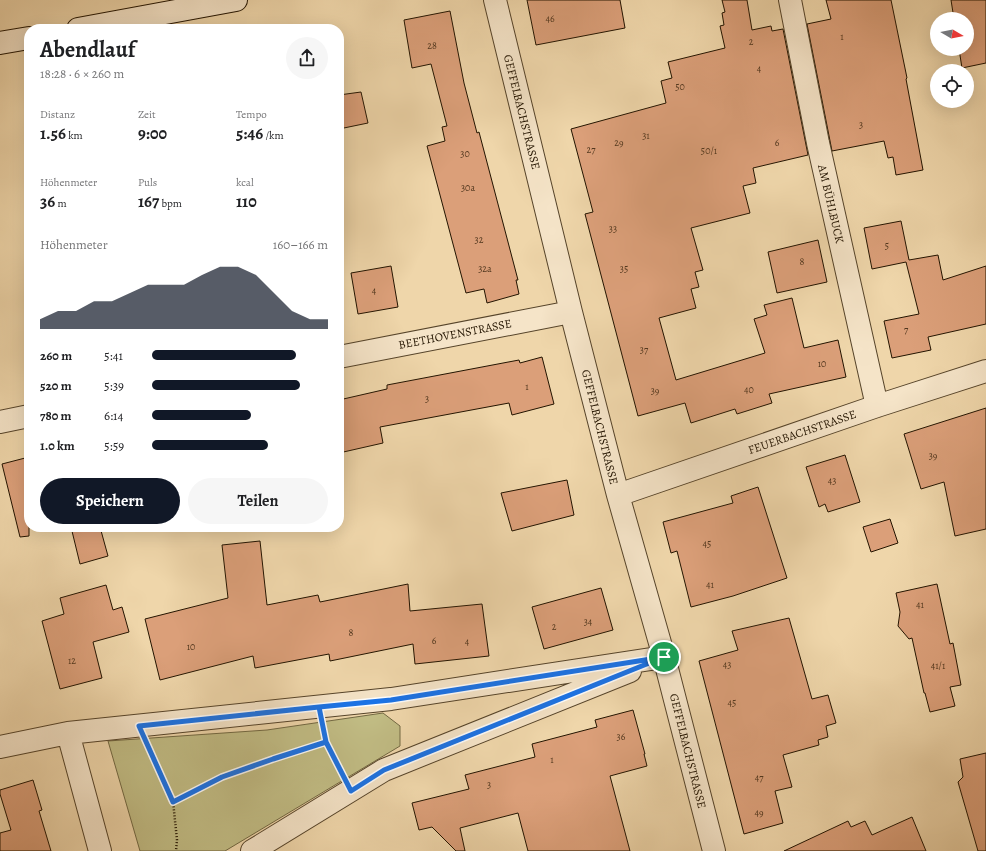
<!DOCTYPE html>
<html lang="de">
<head>
<meta charset="utf-8">
<style>
	body { margin:0; font-family:Alegreya,serif; background:#f6f6f6; color:#202124; height:100vh; display:flex; flex-direction:column; font-size:15px; white-space:nowrap }
	* { box-sizing:border-box; margin:0 }
	p { font-size:13px; color:#757577 }
	.icon { flex:none; width:22px; height:22px; fill:none; stroke:currentColor; stroke-width:2; stroke-linecap:round; stroke-linejoin:round }
	.map { position:relative; flex:1; overflow:hidden }
	.panel { position:absolute; left:24px; top:24px; width:320px; height:508px; display:flex; flex-direction:column; background:#fff; border-radius:16px; box-shadow:0 4px 16px #0002 }
	.panel>* { flex:none }
	.needle { width:26px; rotate:100deg }
	.tools { position:absolute; left:930px; top:12px; display:grid; gap:8px }
	.tools a { display:grid; place-items:center; width:44px; height:44px; border-radius:50%; background:#fff; box-shadow:0 4px 16px #0002; font-size:20px }
	.pin { position:absolute; display:grid; place-items:center; width:34px; height:34px; color:#fff; margin:-17px; border:2px solid #fff; border-radius:50%; box-shadow:0 1px 4px #0007 }
	.round { display:grid; place-items:center; flex:none; width:42px; height:42px; border-radius:21px; background:#f6f6f6 }
	.summary { display:flex; align-items:center; justify-content:space-between; height:68px; padding:0 16px }
	h1 { font-size:22px; font-weight:700; line-height:30px }
	.metrics { display:grid; grid-template-columns:repeat(3,1fr); gap:6px; height:68px; padding:4px 16px }
	.metrics div { display:grid; align-content:center }
	.metrics b { font-size:17px; font-weight:700 }
	.metrics small { font-size:11px; font-weight:400 }
	.metrics p { font-size:11px }
	.chart { height:112px; padding:8px 16px }
	.chart p { display:flex; justify-content:space-between }
	.chart svg { width:100%; height:72px; margin-top:4px; fill:#111827; opacity:.7 }
	.button { display:flex; gap:8px; margin-top:auto; padding:8px 16px }
	.button a { flex:1; height:46px; border-radius:24px; background:#111827; color:#fff; font-size:16px; font-weight:700; line-height:46px; text-align:center }
	.button a+a { background:#f6f6f6; color:#202124 }
	ul { padding:0 16px; list-style:none; font-size:13px }
	li { display:grid; grid-template-columns:64px 48px 1fr; align-items:center; height:30px }
	li i { height:10px; border-radius:5px; background:#111827 }
	.map>svg:first-child { display:block }
</style>
</head>
<body>
<div class="map">
<svg width="986" height="851" viewBox="0 0 986 851">
	<rect width="100%" height="100%" fill="#efd6aa"/>
	<filter id="stains"><feTurbulence type="fractalNoise" baseFrequency=".005" numOctaves="4"/><feColorMatrix values="0 0 0 0 .2 0 0 0 0 .09 0 0 0 0 .02 0 0 0 .5 -.17"/></filter>
	<radialGradient id="worn" r=".72"><stop offset=".6" stop-color="#630" stop-opacity="0"/><stop offset="1" stop-color="#630" stop-opacity=".3"/></radialGradient>
	<!-- green -->
	<path fill="#c1bc84" stroke="#726842" d="M383 713 400 726V746L225 851H140L108 741 267 730Z"/>
	<!-- building -->
	<path fill="#db9f79" stroke="#231400" d="M527 0H620L625 28 536 45Z
		M722 0H747L752 30 771 26 772 31 783 29 808 155 753 168 756 183 743 186 750 213 691 228 703 270 695 272 699 287 691 289 696 308 659 318 676 380 765 353 754 319 767 315 764 305 792 298 804 348 838 340 846 377 769 394 772 403 737 414 735 409 691 423 685 403 638 416 585 214 593 212 571 129 666 103 661 81 672 78 668 62 725 48 720 26 724 25 722 13 725 12Z
		M826 0H891L907 78 906 79 923 170 896 175 893 157 888 158 884 141 832 151 807 24 831 19Z
		M951 0H986V63L962 68 959 49H967V19H954Z
		M450 11 464 83 477 133 479 132 518 280H516L519 294 487 303 484 289 466 293 427 146 445 141 442 127 447 126 431 64 412 68 404 20Z
		M361 92 368 123 339 129V95Z
		M901 221 909 260 938 255 943 280 986 266V324L928 337 931 350 892 358 884 321 919 314 906 262 872 269 864 228Z
		M818 240 827 282 777 293 768 252Z
		M391 266 398 307 358 314 351 273Z
		M542 357 554 404 512 415 509 403 380 427 383 443 339 453V400L387 389V385L519 360 520 363Z
		M986 408V529L955 536 944 482 921 489 904 434Z
		M845 455 860 502 828 512 825 504 819 507 806 467Z
		M29 457V536L20 537 2 464Z
		M567 480 574 515 512 531 501 493Z
		M758 487 787 578 733 596 691 607 677 551 671 553 663 522 733 503 731 496Z
		M890 519 898 543 871 552 863 527Z
		M71 527H100L108 556 80 564Z
		M260 541 267 605 318 595 320 602 408 584 410 611 482 604 489 656 415 664 413 644 330 661 329 654 255 668 253 656 160 680 145 619 228 598 222 545Z
		M937 584 950 644 953 643 961 685 950 687 955 706 930 712 925 693H924L912 638 909 639 898 626 900 612 896 593Z
		M106 585 113 610 122 607 129 632 93 642 102 678 60 689 42 621 64 614 60 598Z
		M601 588 613 630 544 649 532 607Z
		M789 618 812 699 828 695 836 723 826 726 828 737 818 740 819 745 783 755 792 787 775 791 783 823 744 834 699 661 738 650 732 631Z
		M633 710 645 754H644L647 766 610 776 630 851H528L518 813 460 828 465 851H456L432 827 419 830 412 803 469 789 465 775 535 757 532 744 597 727 595 720Z
		M986 753V851H978L958 782 963 777 960 759Z
		M33 780 42 810 39 811 51 851H0V833L11 830 0 794V790Z
		M912 817 926 851H784L848 821 851 827 865 821 872 835Z"/>
	<g fill="none" stroke-linecap="round" stroke-linejoin="round">
		<!-- street casing -->
		<g stroke="#56442a" stroke-width="24">
			<path id="street" d="M495 0 571 312 618 495 664 657 714 851
				M790 0 818 143 877 406
				M339 357 571 312
				M0 422 29 416
				M618 495 877 406 986 371
				M0 747 68 733
				M100 851 68 733 391 699 664 657
				M252 851 384 770 630 671"/>
		</g>
		<!-- secondary casing -->
		<g stroke="#231400" stroke-width="24">
			<path id="secondary" d="M78 29 236 0
				M0 43 29 38"/>
		</g>
		<!-- path -->
		<path stroke="#231400" stroke-width="2.5" stroke-dasharray="1 2" stroke-linecap="butt" d="M325 735 326 742 339 767
			M151 751 173 801 177 840 176 851
			M173 801 222 777 273 759 326 742"/>
		<!-- street -->
		<use href="#street" stroke="#f5e4c8" stroke-width="22"/>
		<!-- secondary -->
		<use href="#secondary" stroke="#f5e4c8" stroke-width="22"/>
	</g>
	<g fill="none" stroke-linecap="round" stroke-linejoin="round">
		<!-- route casing -->
		<g stroke="#fff" stroke-width="8">
			<path id="route" d="M664 657 391 700 319 707 326 742 273 759 222 777 173 802 139 726 319 707 326 742 351 791 384 770 664 657"/>
		</g>
		<!-- route -->
		<use href="#route" stroke="#1a73e8" stroke-width="5"/>
	</g>
	<g text-anchor="middle" dominant-baseline="central" stroke-width="3" stroke-linejoin="round" paint-order="stroke">
		<!-- number labels -->
		<g font-size="10" fill="#51371e">
			<text x="550" y="18">46</text>
			<text x="842" y="36">1</text>
			<text x="751" y="41">2</text>
			<text x="432" y="45">28</text>
			<text x="759" y="68">4</text>
			<text x="680" y="86">50</text>
			<text x="861" y="124">3</text>
			<text x="646" y="135">31</text>
			<text x="619" y="142">29</text>
			<text x="777" y="142">6</text>
			<text x="591" y="149">27</text>
			<text x="709" y="150">50/1</text>
			<text x="465" y="153">30</text>
			<text x="468" y="187">30a</text>
			<text x="613" y="228">33</text>
			<text x="479" y="239">32</text>
			<text x="887" y="245">5</text>
			<text x="802" y="261">8</text>
			<text x="485" y="268">32a</text>
			<text x="624" y="268">35</text>
			<text x="374" y="290">4</text>
			<text x="906" y="329">7</text>
			<text x="644" y="349">37</text>
			<text x="822" y="363">10</text>
			<text x="527" y="386">1</text>
			<text x="749" y="389">40</text>
			<text x="655" y="390">39</text>
			<text x="427" y="398">3</text>
			<text x="933" y="455">39</text>
			<text x="832" y="480">43</text>
			<text x="707" y="543">45</text>
			<text x="710" y="584">41</text>
			<text x="920" y="604">41</text>
			<text x="588" y="621">34</text>
			<text x="554" y="626">2</text>
			<text x="351" y="632">8</text>
			<text x="434" y="640">6</text>
			<text x="467" y="641">4</text>
			<text x="191" y="646">10</text>
			<text x="72" y="660">12</text>
			<text x="727" y="664">43</text>
			<text x="938" y="665">41/1</text>
			<text x="732" y="702">45</text>
			<text x="621" y="736">36</text>
			<text x="552" y="759">1</text>
			<text x="759" y="777">47</text>
			<text x="489" y="784">3</text>
			<text x="759" y="812">49</text>
		</g>
		<!-- street labels -->
		<g font-size="12" fill="#231400" stroke="#f5e4c8">
			<text transform="translate(522 112) rotate(76)">GEFFELBACHSTRASSE</text>
			<text transform="translate(831 204) rotate(77)">AM BÜHLBUCK</text>
			<text transform="translate(455 334) rotate(-11)">BEETHOVENSTRASSE</text>
			<text transform="translate(600 427) rotate(76)">GEFFELBACHSTRASSE</text>
			<text transform="translate(802 432) rotate(-19)">FEUERBACHSTRASSE</text>
			<text transform="translate(688 751) rotate(76)">GEFFELBACHSTRASSE</text>
		</g>
	</g>
	<rect width="100%" height="100%" filter="url(#stains)"/>
	<rect width="100%" height="100%" fill="url(#worn)"/>
</svg>
<div class="tools">
<a><svg class="needle" viewBox="-14 -14 28 28"><path d="M0-13l5 13h-10z" fill="#e53935"/><path d="M0 13l5-13h-10z" fill="#757577"/></svg></a>
<a><svg class="icon" aria-label="locate" viewBox="0 0 24 24"><circle cx="12" cy="12" r="6"/><path d="M12 2v4M12 18v4M2 12h4M18 12h4"/></svg></a>
</div>
<div class="pin" style="left:664px;top:657px;background:#1e9e55"><svg class="icon" aria-label="arrive" viewBox="0 0 24 24"><path d="M6 21V4h12l-3 4 3 4H6"/></svg></div>
<section class="panel">
<div class="summary"><div><h1>Abendlauf</h1><p>18:28 · 6 × 260 m</p></div><a class="round"><svg class="icon" aria-label="share" viewBox="0 0 24 24"><path d="M12 15V3M7 8l5-5 5 5M5 13v7h14v-7"/></svg></a></div>
<div class="metrics">
<div><p>Distanz</p><b>1.56<small> km</small></b></div>
<div><p>Zeit</p><b>9:00</b></div>
<div><p>Tempo</p><b>5:46<small> /km</small></b></div>
</div>
<div class="metrics">
<div><p>Höhenmeter</p><b>36<small> m</small></b></div>
<div><p>Puls</p><b>167<small> bpm</small></b></div>
<div><p>kcal</p><b>110</b></div>
</div>
<div class="chart"><p><span>Höhenmeter</span>160–166 m</p>
<svg viewBox="0 0 160 44" preserveAspectRatio="none"><path d="M0 44V38L10 33L20 33L30 27L40 27L50 22L60 17L70 17L80 17L90 11L100 6L110 6L120 11L130 22L140 33L150 38L160 38V44z"/></svg>
</div>
<ul>
<li><b>260 m</b>5:41<i style="width:82%"></i></li>
<li><b>520 m</b>5:39<i style="width:84%"></i></li>
<li><b>780 m</b>6:14<i style="width:56%"></i></li>
<li><b>1.0 km</b>5:59<i style="width:66%"></i></li>
</ul>
<div class="button"><a>Speichern</a><a>Teilen</a></div>
</section>
</div>
</body>
</html>
